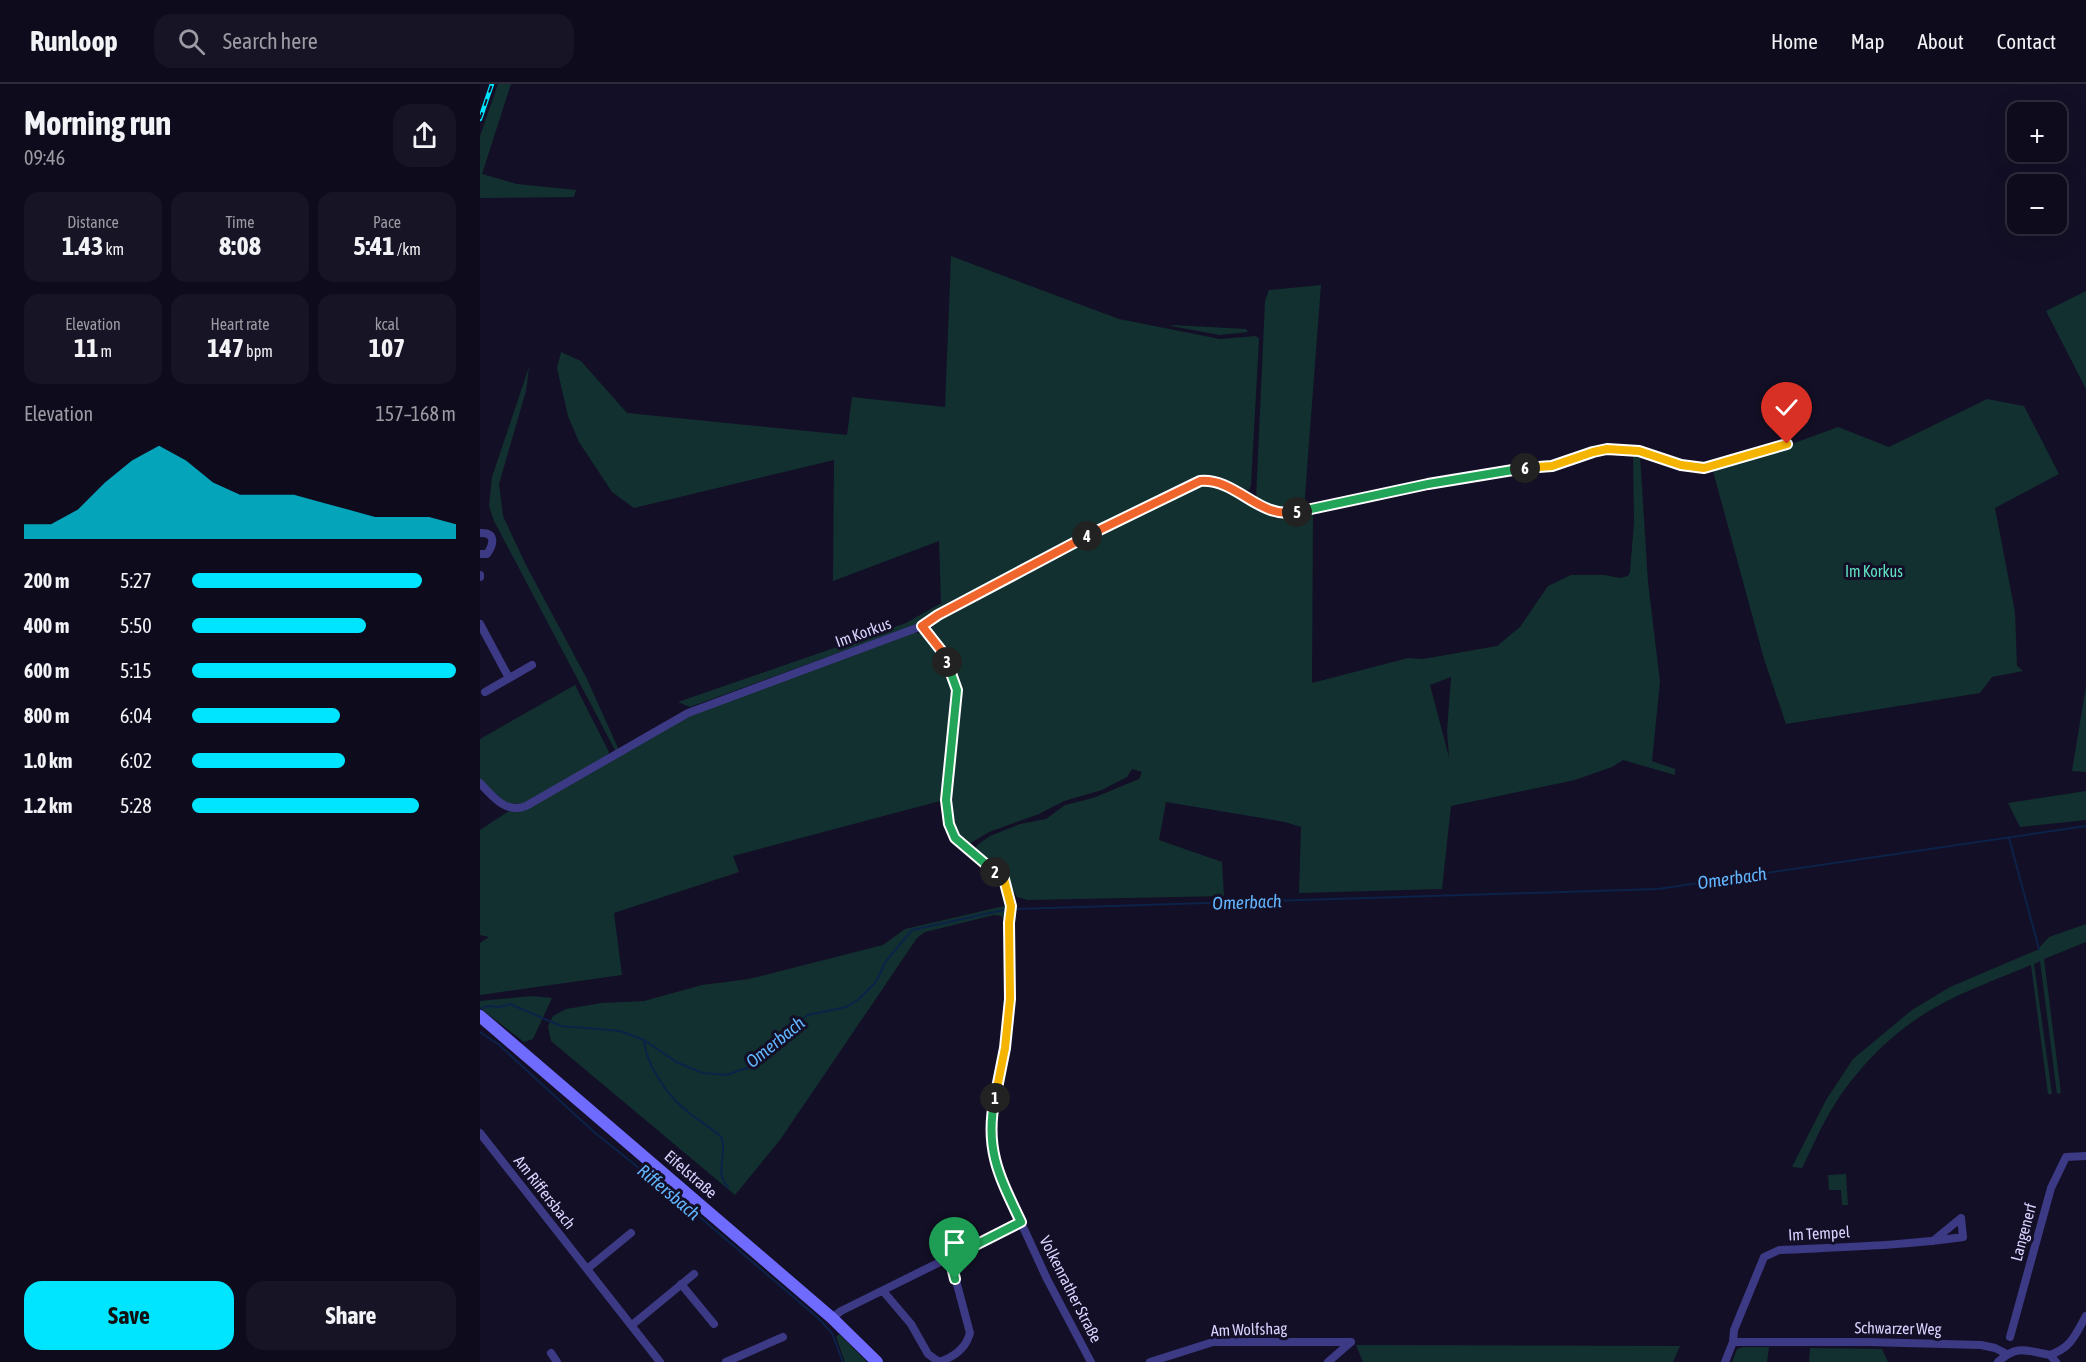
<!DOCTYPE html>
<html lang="en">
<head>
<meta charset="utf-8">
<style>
	body { margin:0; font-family:"Asap Condensed",sans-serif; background:#171425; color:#f1f3f6; height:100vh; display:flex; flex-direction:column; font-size:22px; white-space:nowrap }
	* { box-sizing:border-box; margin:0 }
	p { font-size:20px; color:#9b9ba3 }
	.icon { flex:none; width:33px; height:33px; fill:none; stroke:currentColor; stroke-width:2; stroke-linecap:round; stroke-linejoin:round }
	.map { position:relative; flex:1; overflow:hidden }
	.side { display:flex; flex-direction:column; background:#0e0b1c; width:480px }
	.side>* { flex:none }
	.controls { position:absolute; left:1527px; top:18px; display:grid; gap:12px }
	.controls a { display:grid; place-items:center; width:60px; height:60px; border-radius:12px; background:#0e0b1c; box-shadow:0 6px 24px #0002,0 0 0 2px #2e2b3b; font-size:30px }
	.pin { position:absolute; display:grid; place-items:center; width:51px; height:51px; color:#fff; margin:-62px -26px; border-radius:50% 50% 50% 0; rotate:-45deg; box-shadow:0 0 6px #0007 }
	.pin .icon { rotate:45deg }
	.km { position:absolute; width:30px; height:30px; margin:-15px; border-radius:50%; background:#222; color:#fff; font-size:16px; line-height:30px; text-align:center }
	.round { display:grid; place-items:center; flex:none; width:63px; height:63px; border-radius:18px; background:#171425 }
	.head { display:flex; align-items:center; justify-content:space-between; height:102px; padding:0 24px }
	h1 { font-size:33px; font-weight:700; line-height:45px }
	.figures { display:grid; grid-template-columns:repeat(3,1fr); gap:9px; height:102px; padding:6px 24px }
	.figures div { display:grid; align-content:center; border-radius:15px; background:#171425; text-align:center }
	.figures b { font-size:26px; font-weight:700 }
	.figures small { font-size:16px; font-weight:400 }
	.figures p { font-size:16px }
	.chart { height:168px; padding:12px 24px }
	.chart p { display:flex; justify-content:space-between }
	.chart svg { width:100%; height:108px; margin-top:6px; fill:#00e5ff; opacity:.7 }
	.primary-button { display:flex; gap:12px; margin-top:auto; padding:12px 24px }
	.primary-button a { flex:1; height:69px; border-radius:18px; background:#00e5ff; color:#111; font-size:24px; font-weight:700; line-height:69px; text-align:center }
	.primary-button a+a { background:#171425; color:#f1f3f6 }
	ul { padding:0 24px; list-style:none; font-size:20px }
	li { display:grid; grid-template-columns:96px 72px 1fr; align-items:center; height:45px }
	li i { height:15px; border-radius:8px; background:#00e5ff }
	header { display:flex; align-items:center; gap:36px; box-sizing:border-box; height:84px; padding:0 30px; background:#0e0b1c; border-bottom:2px solid #2e2b3b }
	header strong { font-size:28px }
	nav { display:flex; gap:33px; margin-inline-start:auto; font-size:21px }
	.search { width:420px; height:54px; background:#171425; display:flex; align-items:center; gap:15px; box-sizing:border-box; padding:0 21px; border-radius:18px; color:#9b9ba3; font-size:22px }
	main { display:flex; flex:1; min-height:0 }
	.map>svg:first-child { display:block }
</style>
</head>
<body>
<header>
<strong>Runloop</strong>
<div class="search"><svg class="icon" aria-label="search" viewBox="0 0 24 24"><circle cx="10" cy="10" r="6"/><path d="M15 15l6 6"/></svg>Search here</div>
<nav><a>Home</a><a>Map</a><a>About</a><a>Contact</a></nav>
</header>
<main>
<section class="side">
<div class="head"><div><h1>Morning run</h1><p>09:46</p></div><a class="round"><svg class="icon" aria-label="share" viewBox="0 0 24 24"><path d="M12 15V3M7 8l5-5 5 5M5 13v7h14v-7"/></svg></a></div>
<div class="figures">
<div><p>Distance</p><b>1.43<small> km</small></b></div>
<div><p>Time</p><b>8:08</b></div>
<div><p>Pace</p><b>5:41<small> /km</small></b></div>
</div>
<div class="figures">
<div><p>Elevation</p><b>11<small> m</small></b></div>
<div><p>Heart rate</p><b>147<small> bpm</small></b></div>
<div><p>kcal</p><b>107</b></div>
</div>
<div class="chart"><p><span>Elevation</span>157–168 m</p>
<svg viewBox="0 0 160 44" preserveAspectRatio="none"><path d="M0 44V38L10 38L20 32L30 21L40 12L50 6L60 12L70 21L80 26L90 26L100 26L110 29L120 32L130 35L140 35L150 35L160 38V44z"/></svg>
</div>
<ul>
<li><b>200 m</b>5:27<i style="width:87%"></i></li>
<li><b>400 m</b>5:50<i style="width:66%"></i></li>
<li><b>600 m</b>5:15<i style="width:100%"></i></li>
<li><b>800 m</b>6:04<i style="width:56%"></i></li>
<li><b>1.0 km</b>6:02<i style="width:58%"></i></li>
<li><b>1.2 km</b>5:28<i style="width:86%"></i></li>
</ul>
<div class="primary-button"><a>Save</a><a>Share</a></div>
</section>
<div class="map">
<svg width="1606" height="1278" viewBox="0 0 1606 1278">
	<rect width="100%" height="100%" fill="#130f26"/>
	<!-- green -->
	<path fill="#12302f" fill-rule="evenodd" d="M18 0H31L2 90 37 100 96 106 94 113 0 114V52Z
		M471 172 639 235 740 255 776 252 779 255 771 401 769 406 763 407C746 395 740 390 719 393L463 525 440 539 210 623 198 618 426 539 461 519 459 457 353 497 354 376 154 424 132 408 99 358 88 332 77 284 81 268 101 277 147 329 367 351 372 313 465 323Z
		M841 201 824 425C806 426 793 426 776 415L785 217 789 206Z
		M1606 207V305L1566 227Z
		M692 241 766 245 768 248 740 251 691 242Z
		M49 283 46 307 19 400 23 432 47 483 107 595 138 664 142 665 138 667 135 666 14 437 9 422 12 393Z
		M1507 315 1544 322 1579 390 1515 424 1535 528 1537 582 1543 587 1512 593 1500 609 1306 640 1284 575 1233 387 1235 383 1309 361 1358 343 1409 363Z
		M1153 369 1160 371 1168 498 1180 598 1172 677 1195 685V691L1143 676 1132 683 1095 696 971 722 962 805 819 809 821 743 805 738 686 718 679 756 742 778 744 812 548 816 537 813 526 793 495 767 497 761 510 752 540 740 566 735 585 721 613 714 659 695 662 688 652 685 647 693 622 706 584 717 559 730 509 748 491 759 482 758 471 740 470 716 479 604 452 548V539L606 456 721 400 741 401 785 428 833 427 832 599 928 574 943 575 1017 562 1040 543 1068 502 1091 491H1124L1140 494 1148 492 1150 488 1154 438ZM971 593 967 647 969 673 950 601Z
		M430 549H440L462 571 473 603 464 716 253 772 259 788 134 829 142 891 0 911V859L9 853 0 851V746L29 727H33L213 630Z
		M95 601 129 668 126 676 45 719C22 723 16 712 0 697V655Z
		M1606 602V688L1592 687Z
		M1606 707V736L1540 743 1528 719Z
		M524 822 528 824 526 838 521 832 514 831 445 848 437 854 300 1056 255 1111 71 957 68 942 73 932 86 925 122 919 164 917 222 901 269 895 403 861 425 845Z
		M1606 840V858L1564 875 1581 1009 1577 1010 1560 877 1554 880 1572 1010H1568L1551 881C1513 897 1472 911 1438 934 1405 956 1374 989 1353 1023 1341 1042 1332 1064 1322 1084L1312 1083 1346 1016 1373 975 1432 926 1470 903 1557 866 1569 853Z
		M52 912 72 914 53 955 44 958 0 924V917Z
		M1366 1090 1368 1121H1362L1361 1106H1349L1348 1091Z
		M359 1250 387 1278H365L356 1253Z
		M876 1261 1200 1262 1193 1278H883Z
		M1263 1263H1289L1287 1278H1252L1257 1265Z
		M1330 1264 1402 1265 1408 1278H1329Z"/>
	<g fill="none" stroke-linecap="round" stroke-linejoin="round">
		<!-- stream -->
		<path stroke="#0c2248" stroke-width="2" d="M1529 754 1559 865
			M534 825 1178 805 1606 742
			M0 925 8 922 20 923 30 920 81 942 140 947 164 956 198 979 223 989 246 991 267 984 302 950 328 931 366 923 378 916 396 898 406 877 432 846 528 825
			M0 948 18 960 114 1048 215 1129 338 1234 352 1249 363 1278
			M164 957C167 983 188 1012 208 1028 219 1037 232 1044 242 1054 247 1073 234 1087 248 1104"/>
		<!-- minor -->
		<path stroke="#3d3a85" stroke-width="8" d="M0 449C16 448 14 460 7 470H0
			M0 491V493
			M0 540 29 594
			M442 542 464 570 477 606 466 716 469 740 475 754 524 795 531 819 529 839 530 915 525 964 512 1028 513 1069 515 1082 567 1195 611 1278
			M5 608 52 581
			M0 699C12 712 26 730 46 722L208 629 442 542 458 531 603 454 720 397C749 394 760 414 784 425 793 428 802 429 812 429L948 400 1016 387 1072 382 1113 368 1127 365 1159 367 1201 382 1224 384 1307 360
			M0 1049 180 1278
			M107 1185 151 1149
			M201 1200 234 1240
			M403 1207 431 1240 448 1270 459 1278C474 1273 486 1264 490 1249L470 1174
			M352 1234 361 1227 541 1138
			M152 1241 214 1190
			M1530 1253 1571 1104 1586 1073 1606 1072
			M1253 1258H1388L1501 1261 1515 1264 1527 1270
			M71 1269 77 1278
			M1570 1271C1592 1263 1595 1251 1606 1232
			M246 1278 303 1253
			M670 1278 733 1258H871
			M848 1278 871 1258
			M1245 1278 1253 1258 1254 1246 1284 1173 1299 1166C1361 1163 1422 1162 1483 1153L1481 1134 1453 1157
			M1518 1278C1537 1260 1547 1267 1570 1271L1576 1278"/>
		<!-- secondary -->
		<path stroke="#6f6bff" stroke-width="12" d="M0 932 352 1234 397 1278"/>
		<!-- rail casing -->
		<g stroke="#00e5ff" stroke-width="4.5">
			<path id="rail" d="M0 35 12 0"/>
		</g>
		<!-- rail -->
		<use href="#rail" stroke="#130f26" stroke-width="2" stroke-dasharray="7" stroke-linecap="butt"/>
	</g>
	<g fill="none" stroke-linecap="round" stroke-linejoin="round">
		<!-- split-1 casing -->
		<g stroke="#fff" stroke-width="12">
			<path id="split-1" d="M475 1195 470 1174 541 1138C520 1094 504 1065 515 1014"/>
		</g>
		<!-- split-2 casing -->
		<g stroke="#fff" stroke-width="12">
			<path id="split-2" d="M515 1014 525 964 530 915 529 839 531 822 524 795 515 788"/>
		</g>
		<!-- split-3 casing -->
		<g stroke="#fff" stroke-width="12">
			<path id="split-3" d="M467 578 477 606 466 716 469 740 475 754 515 788"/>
		</g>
		<!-- split-4 casing -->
		<g stroke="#fff" stroke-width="12">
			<path id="split-4" d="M467 578 464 570 442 542 458 531 607 452"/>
		</g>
		<!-- split-5 casing -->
		<g stroke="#fff" stroke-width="12">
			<path id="split-5" d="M607 452 720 397C757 394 779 436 817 428"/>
		</g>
		<!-- split-6 casing -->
		<g stroke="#fff" stroke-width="12">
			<path id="split-6" d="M817 428 948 400 1045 384"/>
		</g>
		<!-- split-7 casing -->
		<g stroke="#fff" stroke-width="12">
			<path id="split-7" d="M1045 384 1072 382 1113 368 1127 365 1159 367 1201 381 1224 384 1307 360"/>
		</g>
		<!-- split-1 -->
		<use href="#split-1" stroke="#22a559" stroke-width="8"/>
		<!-- split-2 -->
		<use href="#split-2" stroke="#f5b400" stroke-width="8"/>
		<!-- split-3 -->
		<use href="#split-3" stroke="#22a559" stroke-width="8"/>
		<!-- split-4 -->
		<use href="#split-4" stroke="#f0652b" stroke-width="8"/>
		<!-- split-5 -->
		<use href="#split-5" stroke="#f0652b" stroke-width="8"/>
		<!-- split-6 -->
		<use href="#split-6" stroke="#22a559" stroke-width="8"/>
		<!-- split-7 -->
		<use href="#split-7" stroke="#f5b400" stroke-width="8"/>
	</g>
	<g text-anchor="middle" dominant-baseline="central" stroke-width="6" stroke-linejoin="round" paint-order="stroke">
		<!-- park labels -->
		<g font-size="16" fill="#5fe0c0" stroke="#130f26">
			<text x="1394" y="487">Im Korkus</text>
		</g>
		<!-- street labels -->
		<g font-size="16" fill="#d9d4ff" stroke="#130f26">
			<text transform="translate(383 548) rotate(-20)">Im Korkus</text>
			<text transform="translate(211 1090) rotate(41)">Eifelstraße</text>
			<text transform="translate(65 1108) rotate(52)">Am Riffersbach</text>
			<text transform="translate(1543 1148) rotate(-75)">Langenerf</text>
			<text transform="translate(1339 1149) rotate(-3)">Im Tempel</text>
			<text transform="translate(591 1205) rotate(63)">Volkenrather Straße</text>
			<text transform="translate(1418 1244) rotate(1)">Schwarzer Weg</text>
			<text transform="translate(769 1245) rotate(-2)">Am Wolfshag</text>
		</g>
		<!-- water labels -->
		<g font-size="18" font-style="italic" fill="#62b6ff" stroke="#130f26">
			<text transform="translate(1252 794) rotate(-8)">Omerbach</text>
			<text transform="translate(767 818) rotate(-2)">Omerbach</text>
			<text transform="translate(295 958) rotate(-39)">Omerbach</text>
			<text transform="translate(189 1108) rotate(40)">Riffersbach</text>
		</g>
	</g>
</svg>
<div class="controls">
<a>+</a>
<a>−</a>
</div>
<div class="pin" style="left:475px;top:1195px;background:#1e9e55"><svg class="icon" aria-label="arrive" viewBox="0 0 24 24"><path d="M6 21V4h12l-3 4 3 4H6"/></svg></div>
<div class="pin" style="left:1307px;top:360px;background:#d93025"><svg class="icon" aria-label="check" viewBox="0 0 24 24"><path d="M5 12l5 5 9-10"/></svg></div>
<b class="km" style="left:515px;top:1014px">1</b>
<b class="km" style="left:515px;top:788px">2</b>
<b class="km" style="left:467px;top:578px">3</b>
<b class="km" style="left:607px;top:452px">4</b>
<b class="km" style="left:817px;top:428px">5</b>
<b class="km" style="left:1045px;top:384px">6</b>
</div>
</main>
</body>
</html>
